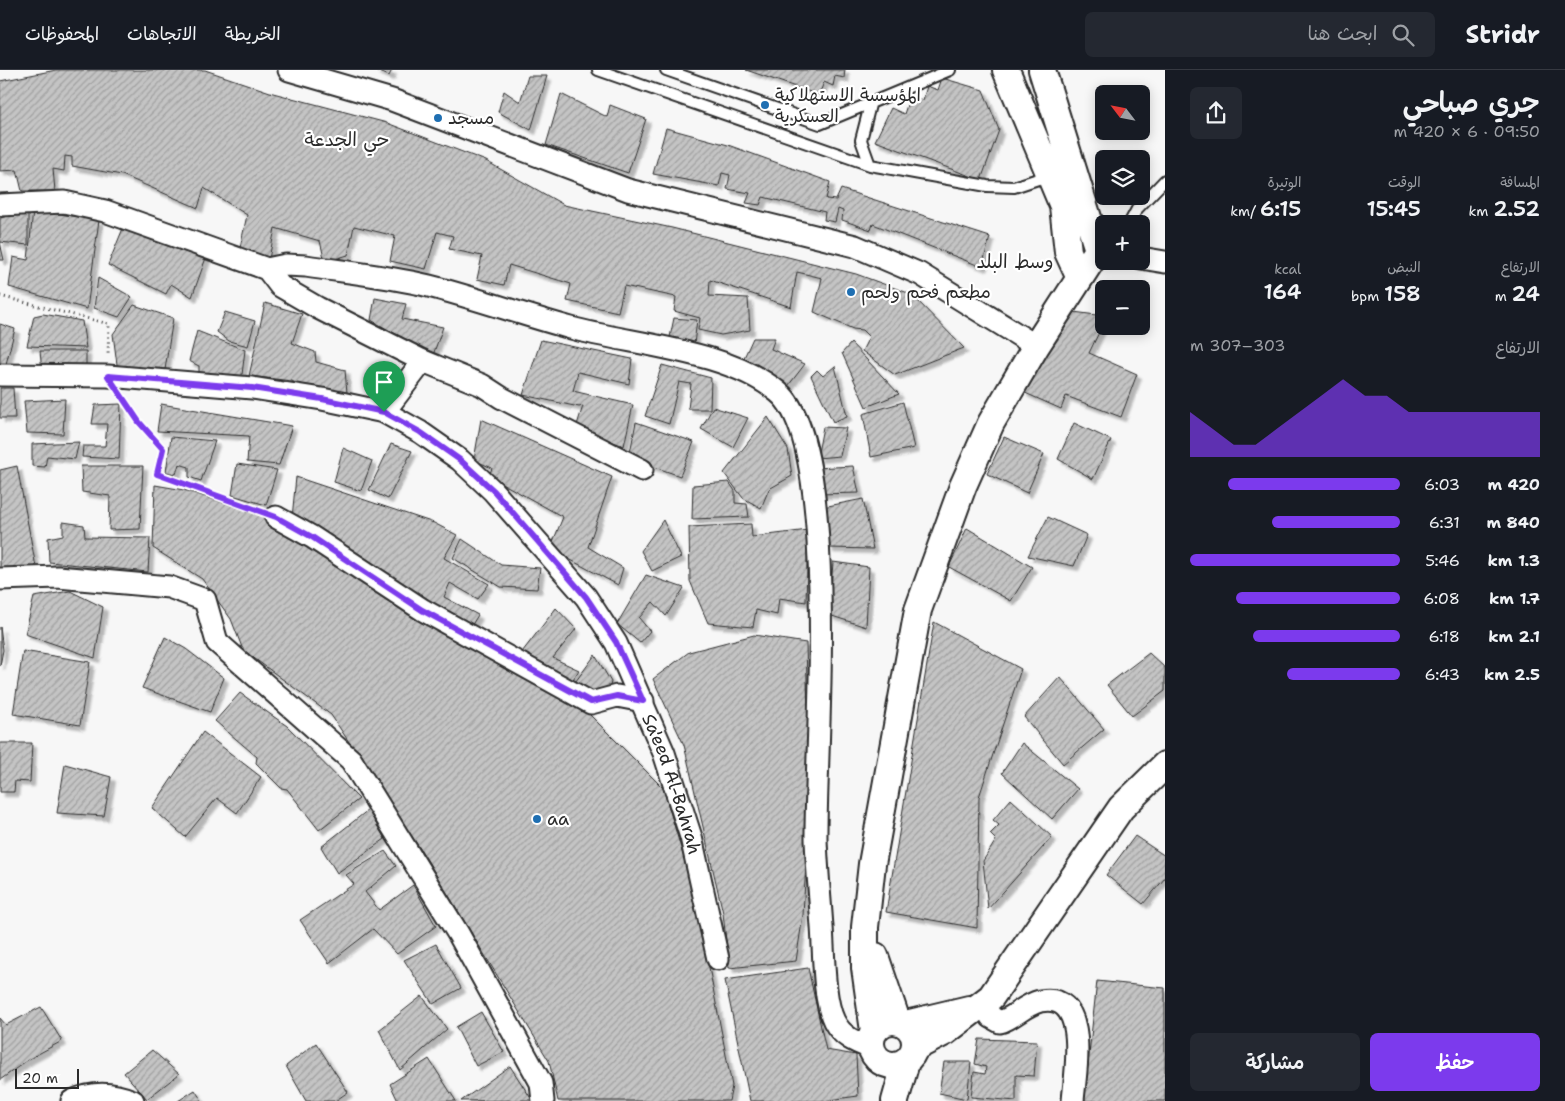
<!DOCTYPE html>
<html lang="ar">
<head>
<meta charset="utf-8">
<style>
	body { margin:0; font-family:"Shantell Sans","Playpen Sans Arabic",sans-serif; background:#242831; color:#f1f3f6; direction:rtl; height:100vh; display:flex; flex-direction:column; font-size:19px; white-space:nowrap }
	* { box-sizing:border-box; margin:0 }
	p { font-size:16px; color:#9ea1a6 }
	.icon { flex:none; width:28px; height:28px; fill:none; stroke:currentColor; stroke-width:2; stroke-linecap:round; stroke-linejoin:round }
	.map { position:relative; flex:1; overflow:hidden; direction:ltr }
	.panel { display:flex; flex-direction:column; background:#171b24; width:400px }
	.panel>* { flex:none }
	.needle { width:32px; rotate:302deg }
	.fabs { position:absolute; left:1095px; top:15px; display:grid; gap:10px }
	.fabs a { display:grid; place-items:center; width:55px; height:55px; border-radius:8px; background:#171b24; box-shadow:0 2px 12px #0003; font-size:25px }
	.scale { position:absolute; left:15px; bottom:12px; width:64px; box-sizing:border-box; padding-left:5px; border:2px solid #2b2b2b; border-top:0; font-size:14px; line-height:18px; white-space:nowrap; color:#2b2b2b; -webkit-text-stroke:4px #fff; paint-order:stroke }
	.pin { position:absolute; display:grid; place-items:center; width:42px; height:42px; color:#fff; margin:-51px -21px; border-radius:50% 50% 50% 0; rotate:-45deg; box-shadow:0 0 5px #0007 }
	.pin .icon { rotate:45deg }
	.round { display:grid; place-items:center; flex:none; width:52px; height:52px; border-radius:8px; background:#242831 }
	.overview { display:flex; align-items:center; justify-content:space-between; height:85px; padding:0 25px }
	h1 { font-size:28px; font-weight:600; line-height:38px }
	.metrics { display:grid; grid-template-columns:repeat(3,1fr); gap:8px; height:85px; padding:5px 25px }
	.metrics div { display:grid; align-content:center }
	.metrics b { font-size:21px; font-weight:600 }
	.metrics small { font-size:14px; font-weight:400 }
	.metrics p { font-size:14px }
	.chart { height:140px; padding:10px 25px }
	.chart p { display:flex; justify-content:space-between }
	.chart svg { width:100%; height:90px; margin-top:5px; fill:#7c3aed; opacity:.7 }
	.action { display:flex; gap:10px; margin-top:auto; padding:10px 25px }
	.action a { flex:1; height:58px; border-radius:8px; background:#7c3aed; color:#fff; font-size:20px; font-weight:600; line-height:58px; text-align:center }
	.action a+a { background:#242831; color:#f1f3f6 }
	ul { padding:0 25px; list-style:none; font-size:16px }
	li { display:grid; grid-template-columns:80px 60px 1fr; align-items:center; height:38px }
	li i { height:12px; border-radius:6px; background:#7c3aed }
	header { display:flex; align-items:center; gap:30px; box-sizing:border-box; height:70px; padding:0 25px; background:#171b24; border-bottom:1px solid #363941 }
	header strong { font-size:24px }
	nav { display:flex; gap:28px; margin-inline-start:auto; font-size:18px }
	.search { width:350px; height:45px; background:#242831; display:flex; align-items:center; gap:12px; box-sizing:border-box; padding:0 18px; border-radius:8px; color:#9ea1a6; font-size:19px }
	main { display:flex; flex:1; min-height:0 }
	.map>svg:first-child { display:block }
</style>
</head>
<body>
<header>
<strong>Stridr</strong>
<div class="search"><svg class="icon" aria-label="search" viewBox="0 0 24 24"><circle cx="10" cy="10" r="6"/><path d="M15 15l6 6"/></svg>ابحث هنا</div>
<nav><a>الخريطة</a><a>الاتجاهات</a><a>المحفوظات</a></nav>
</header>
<main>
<section class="panel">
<div class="overview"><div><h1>جري صباحي</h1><p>09:50 · 6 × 420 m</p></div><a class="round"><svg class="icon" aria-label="share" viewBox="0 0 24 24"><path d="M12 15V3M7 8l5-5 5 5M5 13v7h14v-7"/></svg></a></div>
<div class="metrics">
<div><p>المسافة</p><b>2.52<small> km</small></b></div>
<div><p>الوقت</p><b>15:45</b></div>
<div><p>الوتيرة</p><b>6:15<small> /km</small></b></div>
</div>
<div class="metrics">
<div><p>الارتفاع</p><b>24<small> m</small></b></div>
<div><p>النبض</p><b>158<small> bpm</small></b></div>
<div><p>kcal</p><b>164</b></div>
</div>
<div class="chart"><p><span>الارتفاع</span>303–307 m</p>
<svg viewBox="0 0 160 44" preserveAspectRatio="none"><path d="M0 44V22L10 30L20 38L30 38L40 30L50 22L60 14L70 6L80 14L90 14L100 22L110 22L120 22L130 22L140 22L150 22L160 22V44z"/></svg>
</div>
<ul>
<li><b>420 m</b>6:03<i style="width:82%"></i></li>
<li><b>840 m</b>6:31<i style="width:61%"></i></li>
<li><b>1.3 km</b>5:46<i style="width:100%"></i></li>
<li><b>1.7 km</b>6:08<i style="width:78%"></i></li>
<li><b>2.1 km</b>6:18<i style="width:70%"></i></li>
<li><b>2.5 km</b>6:43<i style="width:54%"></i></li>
</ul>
<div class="action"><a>حفظ</a><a>مشاركة</a></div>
</section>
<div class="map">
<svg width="1165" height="1031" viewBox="0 0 1165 1031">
	<defs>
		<pattern id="building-hatch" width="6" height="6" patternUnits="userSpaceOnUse" patternTransform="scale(1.25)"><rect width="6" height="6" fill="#c4c4c4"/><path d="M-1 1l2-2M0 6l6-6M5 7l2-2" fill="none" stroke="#9f9f9f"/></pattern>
		<filter id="shadow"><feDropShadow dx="4.5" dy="4.5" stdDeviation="1" flood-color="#0004"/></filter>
	</defs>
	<rect width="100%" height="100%" fill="#f7f7f7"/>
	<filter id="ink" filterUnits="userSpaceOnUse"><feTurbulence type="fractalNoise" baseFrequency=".02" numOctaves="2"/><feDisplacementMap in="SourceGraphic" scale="10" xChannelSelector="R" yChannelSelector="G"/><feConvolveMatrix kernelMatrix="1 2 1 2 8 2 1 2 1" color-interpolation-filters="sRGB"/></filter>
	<g filter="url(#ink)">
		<!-- building -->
		<path fill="url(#building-hatch)" stroke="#2b2b2b" filter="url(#shadow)" d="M56 0H205L273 23 387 53 486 91 564 135 672 158 856 204 911 224 964 278 895 305 862 281 869 267 862 260 853 259 814 242 822 208 797 202 791 237 710 210 709 226 748 228 750 260 721 265 698 260 700 248 674 241 676 227 624 216 618 242 567 231 571 214 509 195 504 215 477 209 482 186 449 179 453 166 437 162 426 199 390 191 395 166 354 156 348 185 325 192 320 171 275 158 269 189 239 182 247 145 204 118 198 138 122 105 72 96V87L65 86 64 101 53 99 55 121H22L17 100 0 101V11Z
			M375 0H392L389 6Z
			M746 0H845L844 8 835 6 833 16 824 12 819 25Z
			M528 6H547L531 60 498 42 504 21 520 32Z
			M942 8 983 20 999 60 981 110 875 71 891 38 904 44 910 26 923 30 927 16 938 20Z
			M561 24 607 47 610 35 646 49 628 103 546 75Z
			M666 58 728 75 830 112 826 129 836 130 841 119 990 167 982 197 873 154 871 160 842 150 843 141 838 139 835 152 824 150 825 142 763 127 760 135 746 133 750 123 727 119 730 105 722 103 719 116 653 104Z
			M33 140 99 150 87 239 9 217 13 187 28 190Z
			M28 141V175L0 172 4 190H0V148Z
			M124 156 207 185 192 227 171 214 166 224 108 195Z
			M98 208 132 227 119 247 94 238Z
			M375 228 406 234 402 249 443 257 433 285 371 250Z
			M265 233 302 244 292 273 315 282 316 292 345 300 347 323 306 319 292 311 249 306Z
			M134 235 173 248 164 306 118 302 113 264Z
			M1066 241 1104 246V252L1089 283 1137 304 1121 347 1066 326 1061 339 1023 322Z
			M225 242 255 251 248 276 229 271 217 262Z
			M43 244 82 251 86 278 27 276 34 246Z
			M674 248 697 250 694 274 669 272Z
			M0 254 15 259 5 298 0 296Z
			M197 261 245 280 241 313 199 309V296L189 291Z
			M753 268H775L771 279 805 294 785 320 742 292Z
			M541 270 632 289 629 314 578 302 573 321 633 335 624 376 576 358 583 336 579 337 523 325Z
			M851 273 899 324 866 337 842 283Z
			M40 281H86V303L42 302Z
			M662 295 711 308 710 339H688L691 314 679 312 669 354 645 346Z
			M835 296 847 346 833 352 811 306 817 300 823 306Z
			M0 318H13L15 348H0Z
			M65 329 63 364 27 363 24 331Z
			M903 332 914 378 871 387 863 344Z
			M121 334 119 389 82 387 83 376H105L107 354H92L95 335Z
			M161 334 292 356 279 395 247 392 249 366 157 361Z
			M713 337 748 348 733 377 701 359Z
			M768 347 788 379 792 406 769 419 761 438 743 428 724 403Z
			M481 349 612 407 588 477 623 498 618 515 550 479 563 447 489 406 492 398 474 390Z
			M636 352 694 372 680 406 629 388Z
			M1074 353 1111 370 1093 409 1058 389Z
			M823 357 846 358 840 386 817 388Z
			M171 367 215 371 201 411 189 407V397L179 394 176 404 166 402Z
			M1004 367 1044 384 1027 423 987 404Z
			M79 372 75 389 47 386 45 397 32 396V374Z
			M391 374 412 381 388 429 369 420Z
			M343 378 372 391 361 421 334 412Z
			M237 394 277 400 266 435 232 425Z
			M17 396 36 497 0 498V400Z
			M81 396H143L140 459 109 460 110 426 82 422Z
			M853 396 859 423 818 424 815 398Z
			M296 407 434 453 457 465 444 488 489 514 478 529 450 513 444 527 478 545 468 561 342 478 317 457 292 448Z
			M729 412 735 421V433L747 434 749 447 692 449 693 415Z
			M155 415 184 420 272 448 585 640 663 718 695 825 732 1016 729 1031H558L549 991 421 780 331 645 243 580 231 549 202 509 153 478Z
			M863 429 873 479 829 478 823 437Z
			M1048 447 1087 465 1074 496 1028 486Z
			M663 450 681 487 652 501 641 481Z
			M63 452 84 455 85 467 150 468 148 502 49 492 48 468 63 465Z
			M751 454 752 467 808 460 806 532 779 528 777 545 756 540 753 557 708 553 690 511 689 457Z
			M967 458 1032 497 1011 531 949 497Z
			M462 469 501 495 540 498 537 519 501 517 453 488Z
			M833 492 869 497 866 557 829 545Z
			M646 505 684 518 666 546 653 532 639 548 650 561 640 573 617 554Z
			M70 521 103 537 95 588 25 564 34 527Z
			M556 538 576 559 553 588 579 600 568 617 519 586Z
			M934 552 1021 599 979 727 977 858 886 842Z
			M0 557 3 580 0 596Z
			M754 565 806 573 810 724 803 845 796 891 729 898 723 843 684 675 653 609 689 582Z
			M165 567 186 579 224 608 210 642 142 618Z
			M23 581 90 592 80 655 13 644Z
			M1149 583 1165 598V621L1132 646 1107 615Z
			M595 585 611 612 608 623 592 631 573 615Z
			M1060 607 1104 659 1063 694 1024 647Z
			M240 623 287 656 359 729 319 760 287 719 281 718 256 693 257 687 215 651Z
			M203 662 261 707 237 743 217 728 185 767 152 738Z
			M0 673H32L30 712 15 711 14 722H0Z
			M1022 673 1078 719 1052 749 1002 703Z
			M65 694 111 707 104 746 57 743Z
			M1011 729 1052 767 988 839 983 791 996 770 990 764 999 755 993 750Z
			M368 740 385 769 337 803 321 777Z
			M1135 766 1165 786V808L1143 834 1106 805Z
			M385 781 396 796 365 822 379 840 413 815 436 856 397 884 373 859 329 893 300 850 354 814 346 805Z
			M436 874 461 918 433 934 404 890Z
			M808 898 826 980 856 985 858 1026 822 1031H750L725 910Z
			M1097 911 1165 918V1031H1084Z
			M422 926 447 959 400 1000 379 960Z
			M41 937 62 971 29 989 0 1010V948L6 955Z
			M481 942 504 982 476 996 456 957Z
			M979 969 1037 971 1034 1006 1016 1005V1031L971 1027 974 1002 985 1004 986 997 975 994Z
			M316 973 348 1022 335 1031H306L286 996Z
			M152 980 179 1004 147 1029 124 1003Z
			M429 989 456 1031H398L390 1014Z
			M944 992H971L967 1029 939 1023Z
			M510 996 532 1030 461 1031Z
			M195 1020 202 1031H178Z"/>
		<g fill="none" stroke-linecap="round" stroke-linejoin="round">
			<!-- service casing -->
			<g stroke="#2b2b2b" stroke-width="14">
				<path id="service" d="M598 0 870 95 987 116 1014 117 1050 105
					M666 0 820 54 950 0
					M870 35 861 70 870 95
					M1129 154 1137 139 1165 110"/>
			</g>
			<!-- minor casing -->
			<g stroke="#2b2b2b" stroke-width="25">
				<g id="minor">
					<path d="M289 0 392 30 628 120 855 176 920 204 1036 276"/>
					<path d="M0 135 64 132 105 141 267 199 280 216 318 238 423 291 482 315 502 328 642 400"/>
					<path d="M1141 188 1165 192"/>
					<path d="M267 199 286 195 306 196C346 202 389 206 429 216 476 228 523 245 571 258 634 275 727 280 778 322 841 372 815 683 816 769 817 798 820 828 822 857 824 882 823 929 834 951 842 967 855 972 871 978"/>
					<path id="s1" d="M0 305 108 306 252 318 322 329 384 342 420 362 460 390 493 421 586 527 616 573 664 683 691 767 718 889"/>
					<path d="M384 342 423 291"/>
					<path d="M276 447 312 467 423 540 591 633 617 626 643 631"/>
					<path d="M0 509 58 507 169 517 205 530 217 572 351 690 459 865 541 1013 543 1031"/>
					<path d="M984 934 991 947 1000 952C1014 948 1024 935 1040 931 1091 921 1075 1004 1073 1031"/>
					<path d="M72 1031C92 1022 112 1022 133 1031"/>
				</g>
			</g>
			<!-- tertiary casing -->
			<g stroke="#2b2b2b" stroke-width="30">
				<path id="tertiary" d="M1006 0 1063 136 1068 182 1079 206
					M875 886 897 951
					M871 973a22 22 0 1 1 44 0a22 22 0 1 1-44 0Z
					M906 954 969 939
					M874 961 865 898V857L872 794 918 540 963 416 991 353 1036 276 1098 180 1042 0
					M916 977 945 962 991 927 1121 738 1165 695
					M895 1031 906 992"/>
			</g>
			<!-- path -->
			<path stroke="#2b2b2b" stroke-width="3" stroke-dasharray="1 4" stroke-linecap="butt" d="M0 226 109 254 108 285
				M123 329 139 352 163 379 157 404 257 440"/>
			<!-- service -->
			<use href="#service" stroke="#fff" stroke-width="10"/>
			<!-- minor -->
			<use href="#minor" stroke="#fff" stroke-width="21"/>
			<!-- tertiary -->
			<use href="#tertiary" stroke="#fff" stroke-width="26"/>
		</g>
	</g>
	<g fill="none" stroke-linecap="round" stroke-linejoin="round" filter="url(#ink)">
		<!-- route casing -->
		<g stroke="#fff" stroke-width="10">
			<path id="route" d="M108 306 252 318 322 329 384 342 420 362 460 390 494 421 586 527 616 572 643 631 617 626 591 632 422 540 312 467 276 447 157 404 163 379 139 352Z"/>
		</g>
		<!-- route -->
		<use href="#route" stroke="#7c3aed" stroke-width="6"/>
	</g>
	<!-- markers -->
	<g fill="#1f6fb2" stroke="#fff" stroke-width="2">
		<circle cx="765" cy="35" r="5"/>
		<circle cx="438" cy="48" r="5"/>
		<circle cx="851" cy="222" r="5"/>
		<circle cx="537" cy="749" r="5"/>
	</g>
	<g text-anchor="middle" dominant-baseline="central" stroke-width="4.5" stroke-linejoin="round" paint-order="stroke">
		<!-- poi labels -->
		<g font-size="18" fill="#2b2b2b" stroke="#fff" text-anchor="start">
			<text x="775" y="25">المؤسسة الاستهلاكية<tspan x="775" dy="21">العسكرية</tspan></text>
			<text x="448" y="48">مسجد</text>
			<text x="861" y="222">مطعم فحم ولحم</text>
			<text x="547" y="749">aa</text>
		</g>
		<!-- street labels -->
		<g font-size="18" fill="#2b2b2b" stroke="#fff">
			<text stroke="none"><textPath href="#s1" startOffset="870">Sa'eed Al-Bahrah</textPath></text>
		</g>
		<!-- neighbourhood labels -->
		<g font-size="19" fill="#2b2b2b" stroke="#fff">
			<text x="347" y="69">حي الجدعة</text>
			<text x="1015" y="191">وسط البلد</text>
		</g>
	</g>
</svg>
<div class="fabs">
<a><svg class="needle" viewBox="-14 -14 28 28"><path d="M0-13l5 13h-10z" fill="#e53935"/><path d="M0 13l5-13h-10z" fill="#9ea1a6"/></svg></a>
<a><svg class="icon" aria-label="layers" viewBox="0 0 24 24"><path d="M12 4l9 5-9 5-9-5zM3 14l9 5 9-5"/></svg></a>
<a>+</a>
<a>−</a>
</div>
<div class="scale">20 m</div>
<div class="pin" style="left:384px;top:342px;background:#1e9e55"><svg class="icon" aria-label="arrive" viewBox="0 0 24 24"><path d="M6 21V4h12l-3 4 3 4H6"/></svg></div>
</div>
</main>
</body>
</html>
